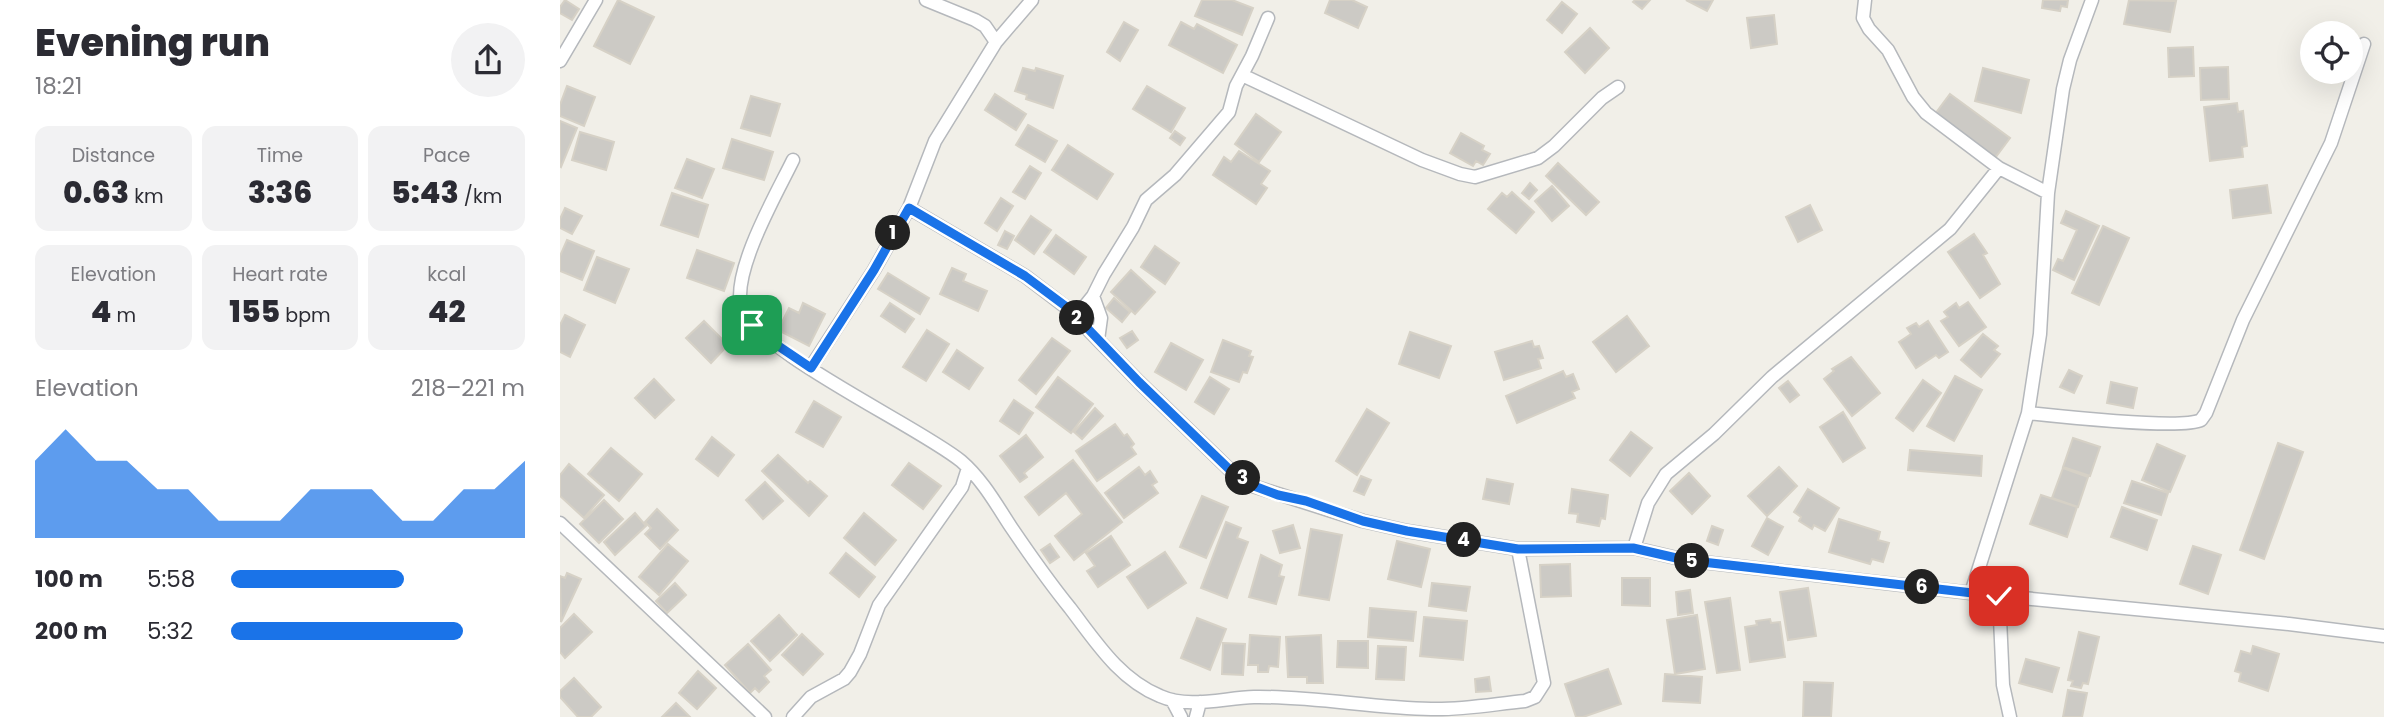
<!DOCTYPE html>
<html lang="en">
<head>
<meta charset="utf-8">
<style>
	body { margin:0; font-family:Poppins,sans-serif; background:#f2f2f3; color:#2b2b33; height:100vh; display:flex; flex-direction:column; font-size:26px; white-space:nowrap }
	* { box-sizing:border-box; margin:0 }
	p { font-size:23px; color:#7c7c81 }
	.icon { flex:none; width:38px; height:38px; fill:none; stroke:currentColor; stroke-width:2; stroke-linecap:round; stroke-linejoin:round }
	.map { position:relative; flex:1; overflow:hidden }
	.side { display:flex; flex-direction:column; background:#fff; width:560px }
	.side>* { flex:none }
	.fabs { position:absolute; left:1740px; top:21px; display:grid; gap:14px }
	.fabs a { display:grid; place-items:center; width:63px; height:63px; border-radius:50%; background:#fff; box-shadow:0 7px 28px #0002; font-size:35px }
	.pin { position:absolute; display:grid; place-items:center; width:60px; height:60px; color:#fff; margin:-30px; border-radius:14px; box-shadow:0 4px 10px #0006 }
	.km { position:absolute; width:35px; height:35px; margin:-18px; border-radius:50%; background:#222; color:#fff; font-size:19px; line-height:35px; text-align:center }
	.round { display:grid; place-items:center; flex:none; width:74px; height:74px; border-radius:37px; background:#f2f2f3 }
	.headline { display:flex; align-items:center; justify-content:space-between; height:119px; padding:0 35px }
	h1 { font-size:38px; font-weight:800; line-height:52px }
	.metrics { display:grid; grid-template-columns:repeat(3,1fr); gap:10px; height:119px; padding:7px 35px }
	.metrics div { display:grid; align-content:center; border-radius:14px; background:#f2f2f3; text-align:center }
	.metrics b { font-size:30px; font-weight:800 }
	.metrics small { font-size:19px; font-weight:400 }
	.metrics p { font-size:19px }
	.chart { height:196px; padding:14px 35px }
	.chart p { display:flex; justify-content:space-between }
	.chart svg { width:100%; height:126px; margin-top:7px; fill:#1a73e8; opacity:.7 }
	ul { padding:0 35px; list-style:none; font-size:23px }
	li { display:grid; grid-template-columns:112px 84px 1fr; align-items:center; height:52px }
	li i { height:18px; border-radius:9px; background:#1a73e8 }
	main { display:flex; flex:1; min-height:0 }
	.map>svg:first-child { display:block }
</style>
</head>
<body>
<main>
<section class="side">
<div class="headline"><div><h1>Evening run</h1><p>18:21</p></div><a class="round"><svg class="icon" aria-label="share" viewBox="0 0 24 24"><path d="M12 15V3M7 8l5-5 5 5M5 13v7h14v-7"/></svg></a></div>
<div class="metrics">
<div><p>Distance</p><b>0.63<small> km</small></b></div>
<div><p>Time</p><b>3:36</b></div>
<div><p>Pace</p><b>5:43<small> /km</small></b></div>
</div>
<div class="metrics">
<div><p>Elevation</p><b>4<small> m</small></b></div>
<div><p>Heart rate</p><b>155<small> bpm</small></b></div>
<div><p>kcal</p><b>42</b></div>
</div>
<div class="chart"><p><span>Elevation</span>218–221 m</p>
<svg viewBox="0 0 160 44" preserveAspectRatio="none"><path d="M0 44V17L10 6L20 17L30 17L40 27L50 27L60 38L70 38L80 38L90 27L100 27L110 27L120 38L130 38L140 27L150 27L160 17V44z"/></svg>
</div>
<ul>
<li><b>100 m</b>5:58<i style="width:59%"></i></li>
<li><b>200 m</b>5:32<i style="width:79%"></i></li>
</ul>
</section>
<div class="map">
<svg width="1824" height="717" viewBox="0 0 1824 717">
	<rect width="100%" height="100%" fill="#f1efe8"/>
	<!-- building -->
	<path fill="#cccac5" stroke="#d6d1c6" stroke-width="2" d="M5 0 19 9 12 20 0 13V7Z
		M58 0 94 17 70 64 34 46Z
		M642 0H672L693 8 682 35 635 16Z
		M770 0H792L807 7 798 28 765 13Z
		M1075 0H1090L1082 9 1073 2Z
		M1126 0H1153L1147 11Z
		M1483 0H1508L1507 7 1501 6 1500 11 1482 8Z
		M1569 0 1616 1 1610 32 1564 24Z
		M1002 2 1017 14 1002 33 987 20Z
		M1214 15 1217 44 1191 48 1187 18Z
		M564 22 578 30 560 61 547 52Z
		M621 22 634 29 637 24 677 45 663 73 609 45Z
		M1030 28 1049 48 1025 73 1005 52Z
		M1633 47 1634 76 1609 77 1608 48Z
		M1668 67 1669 99 1641 100 1640 68Z
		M463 68 475 71 476 68 503 76 493 108 466 99 467 95 455 91Z
		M1423 68 1469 80 1461 113 1415 101Z
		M7 86 35 97 24 126 0 116V105Z
		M587 86 625 108 611 132 573 109Z
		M435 94 466 114 456 130 425 110Z
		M1390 94 1450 138 1435 158 1375 114Z
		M191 96 220 104 210 136 181 128Z
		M1677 103 1678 112 1683 111 1687 146 1682 147 1683 157 1650 161 1644 107Z
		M696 114 721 132 699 162 675 144Z
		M0 121 17 128 1 167 0 166Z
		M468 125 497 141 485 162 456 145Z
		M615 131 625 138 620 145 610 138Z
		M20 132 54 142 46 170 12 160Z
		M901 133 924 146 922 150 930 154 923 165 916 161 913 166 890 153Z
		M172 139 213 152 204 180 163 168Z
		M508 145 553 174 537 199 492 170Z
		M679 151 710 171 701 184 707 188 696 204 653 175 664 157 671 162Z
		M127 159 154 169 142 198 115 188Z
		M998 163 1039 202 1026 215 986 176Z
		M470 166 481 173 465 199 453 192Z
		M970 183 977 190 969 199 962 193Z
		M1707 185 1711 213 1673 218 1670 190Z
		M992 186 1009 206 992 221 975 201Z
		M952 192 974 212 956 233 928 209 942 193 947 197Z
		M112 193 148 205 138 237 101 225Z
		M441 198 453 206 437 231 425 223Z
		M1250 205 1262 230 1238 242 1226 217Z
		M5 208 22 216 12 234 0 228V219Z
		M1506 211 1539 226 1514 280 1493 270 1498 259 1503 261 1517 230 1501 223Z
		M471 216 491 230 474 254 455 240Z
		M1543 226 1569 238 1539 305 1512 293Z
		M445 231 454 236 447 249 438 245Z
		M1414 234 1427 253 1423 255 1440 284 1420 298 1388 252Z
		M496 235 526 257 514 274 484 252Z
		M7 240 34 251 22 280 0 271V256Z
		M595 246 619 263 605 284 581 267Z
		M137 250 174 263 164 291 127 278Z
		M37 257 69 269 55 303 24 290Z
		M392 268 406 274 403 281 427 291 418 311 380 294Z
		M571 270 595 292 575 314 551 292Z
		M328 273 369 298 360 314 318 289Z
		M554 298 570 312 562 322 546 308Z
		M1408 302 1426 327 1399 346 1381 321 1388 317 1384 312 1396 303 1399 308Z
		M243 303 265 314 249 346 218 330 229 308 239 313Z
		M330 303 354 319 345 332 321 316Z
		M5 315 25 325 10 357 0 352V325Z
		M1067 316 1089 346 1056 372 1033 342Z
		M144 321 168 345 151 363 126 338Z
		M1368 321 1388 352 1379 358 1376 355 1356 368 1339 342 1351 334 1347 328 1356 323 1359 327Z
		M367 330 389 344 366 381 343 367Z
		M572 331 578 340 567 348 560 338Z
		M850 332 891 346 879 378 839 364Z
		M1423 334 1438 346 1434 350 1440 354 1421 377 1401 360Z
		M492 338 510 351 476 394 459 380Z
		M663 340 691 351 689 356 693 357 687 373 683 372 679 382 651 372Z
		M972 341 974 347 979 346 983 358 978 359 981 368 944 380 935 352Z
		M611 343 643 360 626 390 595 372Z
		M397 350 423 368 409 389 383 372Z
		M1291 357 1320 393 1292 416 1264 379 1274 371 1272 369Z
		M1509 370 1522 376 1514 393 1500 387Z
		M1003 371 1006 377 1013 374 1019 389 1012 392 1015 398 957 423 946 396Z
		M1395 376 1422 390 1394 441 1367 426Z
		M498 377 533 404 511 433 476 407Z
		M650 377 669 389 654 414 635 402Z
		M94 379 114 400 95 418 75 398Z
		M1363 380 1381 393 1353 431 1336 418Z
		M1228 381 1239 395 1230 402 1219 388Z
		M1551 382 1577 388 1573 408 1547 403Z
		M454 400 473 413 459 434 440 421Z
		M254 401 281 417 263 447 236 432Z
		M535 408 543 416 522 439 514 432Z
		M807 409 829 423 797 475 776 461Z
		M1283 412 1305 448 1283 462 1260 427Z
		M555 424 564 436 567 434 574 444 571 447 576 454 537 481 516 451Z
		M1071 432 1092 448 1070 476 1050 460Z
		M466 435 483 457 464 473 467 477 460 482 440 456Z
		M152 437 174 455 158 476 136 459Z
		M1513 438 1540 447 1530 476 1503 467Z
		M1718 443 1743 452 1704 559 1680 550Z
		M1597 444 1625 456 1610 492 1582 480Z
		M51 448 82 474 59 501 28 474Z
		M1350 450 1422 456 1421 476 1348 470Z
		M218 455 248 483 250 481 267 496 249 516 202 471Z
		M513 460 562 522 514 560 495 536 522 514 506 493 479 515 465 497Z
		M349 463 381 486 363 509 332 485Z
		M9 464 44 495 24 518 0 496V475Z
		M579 467 585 475 590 471 597 482 592 485 598 493 564 518 545 493Z
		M1219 467 1237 486 1207 516 1188 496Z
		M1503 468 1528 477 1518 507 1492 498Z
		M1129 473 1150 496 1132 514 1110 491Z
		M801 476 811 480 804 495 794 491Z
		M927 479 953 484 949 504 923 499Z
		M1572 481 1608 493 1601 515 1564 503Z
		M205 482 223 501 203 519 186 500Z
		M1012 489 1048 495 1045 519 1041 518 1039 526 1017 522 1018 514 1009 513Z
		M1248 489 1279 508 1265 531 1254 525 1252 529 1239 521 1241 517 1234 512Z
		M1481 495 1517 507 1507 537 1470 524Z
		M642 496 668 507 646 558 620 547Z
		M44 500 63 519 39 543 20 524Z
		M1562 507 1597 520 1587 550 1551 537Z
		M97 509 118 530 100 549 85 534 91 528 85 522Z
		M75 513 86 526 55 555 44 542Z
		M304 513 336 540 315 565 284 538Z
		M1207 518 1223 527 1208 555 1192 546Z
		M1279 519 1320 532 1318 540 1329 543 1323 562 1312 559 1310 564 1269 552Z
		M666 522 681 528 677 538 688 542 667 598 641 588Z
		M733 525 740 548 720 553 713 531Z
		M1152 526 1163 530 1158 545 1147 541Z
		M751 529 782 535 769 600 739 595Z
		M551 536 570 565 538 587 527 571 535 566 526 553Z
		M837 541 870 549 861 587 828 579Z
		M108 544 128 561 99 595 79 577Z
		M490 544 499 557 490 563 481 550Z
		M1633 546 1661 555 1648 594 1620 584Z
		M605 552 626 583 588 608 567 577Z
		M286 553 315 577 299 597 270 573Z
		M701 555 722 565 719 576 724 577 716 604 689 597Z
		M1010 564 1011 596 981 597 980 565Z
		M7 573 21 579 1 622 0 576 5 578Z
		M1062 578H1090V606L1062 605Z
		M115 583 126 595 107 613 96 601Z
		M872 583 910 587 906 611 869 606Z
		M1248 588 1256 636 1228 640 1220 592Z
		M1130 590 1133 613 1118 615 1116 592Z
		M1170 598 1180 670 1157 673 1145 602Z
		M810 608 856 612 853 641 808 637Z
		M14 614 32 632 5 658 0 652V628Z
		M219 615 237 635 210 661 191 641Z
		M1137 615 1145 669 1115 674 1107 620Z
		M864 617 907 621 903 660 860 656Z
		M637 618 666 629 650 670 621 658Z
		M1210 619 1211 623 1220 622 1225 657 1190 662 1185 627 1197 625 1196 621Z
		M1519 632 1539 637 1528 684 1523 683 1521 688 1511 686 1513 681 1508 680Z
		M242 634 263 654 243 675 222 655Z
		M690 635 720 637 718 667 709 666 708 672H698V665H688Z
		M761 635 763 683H747V677H728L726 637Z
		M778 641H808V668L777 667Z
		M663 643 685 644 683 675 662 674Z
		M188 644 211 670 204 676 209 682 199 692 195 688 190 693 165 665Z
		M818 646 846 647 844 680 816 679Z
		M1693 646 1719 654 1708 691 1679 681 1681 673 1675 671 1681 651 1691 654Z
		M1466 659 1499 668 1492 692 1459 683Z
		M1048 669 1061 704 1023 717H1016L1005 684Z
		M138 671 156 688 137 709 119 693Z
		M1105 674 1142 677 1140 703 1103 701Z
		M929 677 931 691 916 692 915 679Z
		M14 678 41 707 31 717H18L0 697V691Z
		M1244 682 1273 683 1271 717H1243Z
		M1508 690 1527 693 1522 717H1503Z
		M116 703 130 717H102Z"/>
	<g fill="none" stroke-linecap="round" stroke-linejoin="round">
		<!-- street casing -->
		<g stroke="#b5b8bc" stroke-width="15">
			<path id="street" d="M366 0 415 20 425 26 436 42
				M1305 0 1303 18 1309 29 1328 50 1353 97 1366 113 1439 168 1488 193
				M0 61 36 0
				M682 75 862 160 900 174 915 177 978 158 994 146 1042 98 1058 87
				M233 160C217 193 173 269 181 305 191 349 360 427 401 461 422 479 436 504 451 527 470 555 489 582 510 608 536 642 559 679 600 696 629 709 663 698 694 697 753 696 812 708 871 709 902 710 934 704 965 701L975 697 984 683 958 549
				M349 208 465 276 507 308 579 382 671 471 693 486 803 521 847 531 958 549 1074 548 1125 560 1411 593 1729 624 1824 636
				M533 296 541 318 538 340
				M516 317 533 296 544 274 573 227 586 200 615 175 669 112 676 86 692 56 708 18
				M251 367 314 270 349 208 375 141 436 42 472 0
				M1468 413C1497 416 1621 430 1641 420L1646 413 1683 320 1771 143 1804 44
				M0 523 205 717
				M1074 548 1088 503 1106 474 1154 434 1212 377 1390 229 1439 168
				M1411 593 1468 413 1480 334 1488 193 1503 89 1510 60 1532 0
				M1439 596 1443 685 1450 717
				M612 700 621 717
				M233 717 251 697 284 679 290 672 300 654 319 605 402 487 408 468
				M636 717 640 702"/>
		</g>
		<!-- street -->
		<use href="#street" stroke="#fff" stroke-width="12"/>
	</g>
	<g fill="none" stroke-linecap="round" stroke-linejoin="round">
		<!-- route casing -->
		<g stroke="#fff" stroke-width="14">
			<path id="route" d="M192 325 208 339 251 368 314 270 349 208 465 276 508 308 579 382 671 471 694 486 718 495 746 501 803 521 847 531 958 549 1073 548 1125 560 1439 596"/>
		</g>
		<!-- route -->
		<use href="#route" stroke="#1a73e8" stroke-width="9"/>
	</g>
</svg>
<div class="fabs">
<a><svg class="icon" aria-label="locate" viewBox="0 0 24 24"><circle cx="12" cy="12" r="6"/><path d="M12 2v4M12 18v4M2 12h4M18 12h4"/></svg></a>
</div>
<div class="pin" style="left:192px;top:325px;background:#1e9e55"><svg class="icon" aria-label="arrive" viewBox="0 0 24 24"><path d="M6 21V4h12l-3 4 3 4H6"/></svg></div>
<div class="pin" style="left:1439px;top:596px;background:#d93025"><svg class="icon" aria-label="check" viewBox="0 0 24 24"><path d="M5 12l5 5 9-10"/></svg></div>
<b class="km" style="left:333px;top:233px">1</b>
<b class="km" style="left:517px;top:318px">2</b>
<b class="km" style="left:683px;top:478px">3</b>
<b class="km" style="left:904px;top:540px">4</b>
<b class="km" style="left:1132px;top:561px">5</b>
<b class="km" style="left:1362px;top:587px">6</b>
</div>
</main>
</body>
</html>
